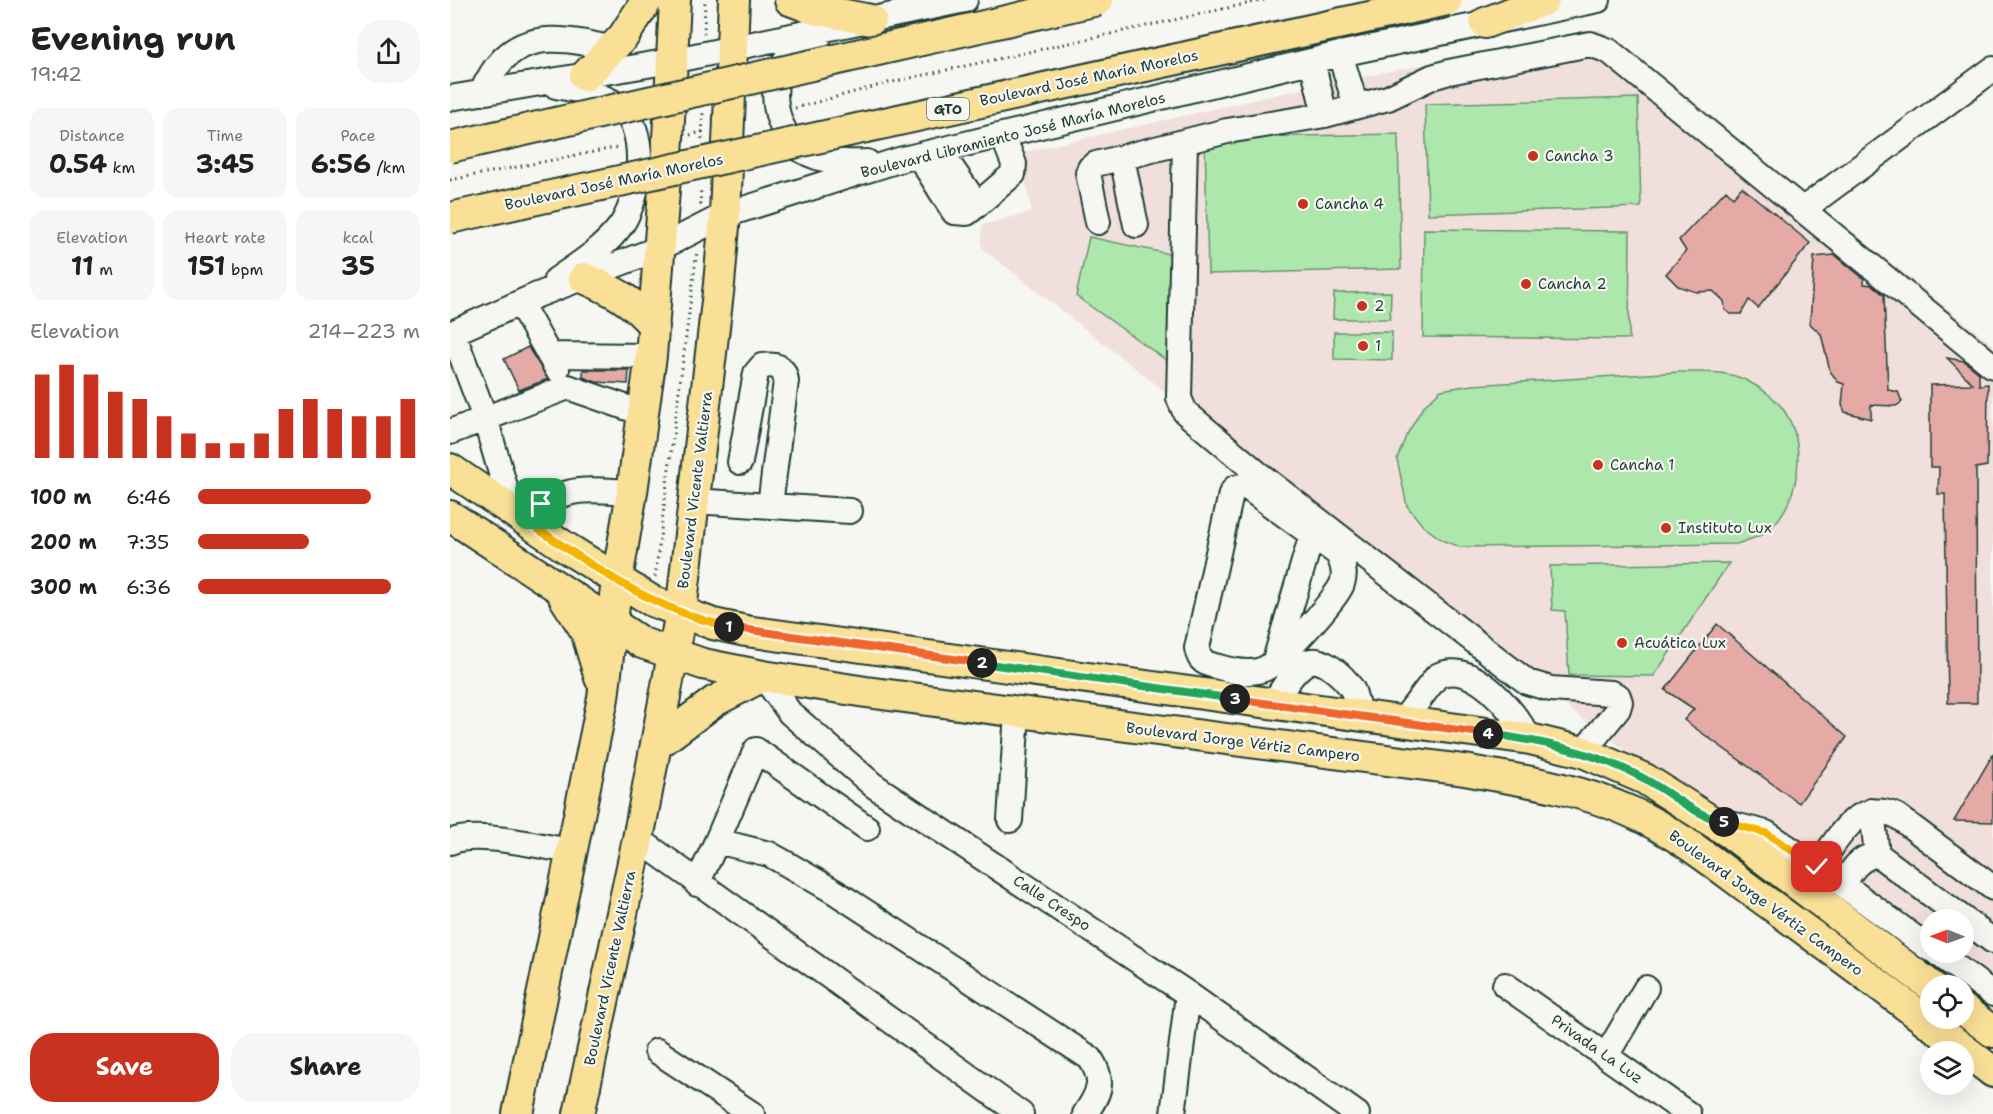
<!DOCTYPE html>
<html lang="en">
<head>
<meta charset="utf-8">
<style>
	body { margin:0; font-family:"Shantell Sans",sans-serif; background:#f6f6f6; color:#202124; height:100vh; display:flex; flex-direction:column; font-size:22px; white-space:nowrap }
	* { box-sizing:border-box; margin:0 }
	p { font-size:20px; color:#757577 }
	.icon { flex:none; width:33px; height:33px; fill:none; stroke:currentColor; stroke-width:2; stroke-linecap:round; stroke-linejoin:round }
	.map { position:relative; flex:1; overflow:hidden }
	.drawer { display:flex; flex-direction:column; background:#fff; width:450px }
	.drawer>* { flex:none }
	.needle { width:39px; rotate:271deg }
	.tools { position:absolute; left:1470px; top:909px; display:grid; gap:12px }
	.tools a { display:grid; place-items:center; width:54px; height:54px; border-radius:50%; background:#fff; box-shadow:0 6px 24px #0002; font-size:30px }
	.pin { position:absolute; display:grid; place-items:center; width:51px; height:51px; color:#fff; margin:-26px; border-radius:12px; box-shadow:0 3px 9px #0006 }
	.km { position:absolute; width:30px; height:30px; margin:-15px; border-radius:50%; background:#222; color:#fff; font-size:16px; line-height:30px; text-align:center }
	.round { display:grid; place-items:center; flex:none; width:63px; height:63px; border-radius:24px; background:#f6f6f6 }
	.overview { display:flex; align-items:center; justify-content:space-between; height:102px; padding:0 30px }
	h1 { font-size:33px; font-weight:700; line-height:45px }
	.figures { display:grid; grid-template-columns:repeat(3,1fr); gap:9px; height:102px; padding:6px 30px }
	.figures div { display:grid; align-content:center; border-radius:15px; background:#f6f6f6; text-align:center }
	.figures b { font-size:26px; font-weight:700 }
	.figures small { font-size:16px; font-weight:400 }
	.figures p { font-size:16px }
	.chart { height:168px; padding:12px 30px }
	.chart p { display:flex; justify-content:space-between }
	.chart svg { width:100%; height:108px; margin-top:6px; stroke:#c8321e; stroke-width:6 }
	.button { display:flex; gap:12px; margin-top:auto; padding:12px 30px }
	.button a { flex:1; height:69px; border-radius:24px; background:#c8321e; color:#fff; font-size:24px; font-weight:700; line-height:69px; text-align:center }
	.button a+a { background:#f6f6f6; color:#202124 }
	ul { padding:0 30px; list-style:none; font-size:20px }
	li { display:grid; grid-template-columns:96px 72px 1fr; align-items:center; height:45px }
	li i { height:15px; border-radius:8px; background:#c8321e }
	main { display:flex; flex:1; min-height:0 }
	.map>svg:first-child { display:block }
</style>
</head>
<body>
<main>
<section class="drawer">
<div class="overview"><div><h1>Evening run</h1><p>19:42</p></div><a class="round"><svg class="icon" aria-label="share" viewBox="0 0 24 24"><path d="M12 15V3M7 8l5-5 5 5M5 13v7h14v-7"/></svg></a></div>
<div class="figures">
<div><p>Distance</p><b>0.54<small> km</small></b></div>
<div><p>Time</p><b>3:45</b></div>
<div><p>Pace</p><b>6:56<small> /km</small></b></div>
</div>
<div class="figures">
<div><p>Elevation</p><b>11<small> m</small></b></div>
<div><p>Heart rate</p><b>151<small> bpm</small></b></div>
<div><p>kcal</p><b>35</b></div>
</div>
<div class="chart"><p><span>Elevation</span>214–223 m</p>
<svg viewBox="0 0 160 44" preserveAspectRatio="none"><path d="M5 44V10M15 44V6M25 44V10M35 44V17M45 44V20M55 44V27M65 44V34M75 44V38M85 44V38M95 44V34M105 44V24M115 44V20M125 44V24M135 44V27M145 44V27M155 44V20"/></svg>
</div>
<ul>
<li><b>100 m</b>6:46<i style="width:78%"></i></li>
<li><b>200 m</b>7:35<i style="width:50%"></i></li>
<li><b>300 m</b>6:36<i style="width:87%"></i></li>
</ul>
<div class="button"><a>Save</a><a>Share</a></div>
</section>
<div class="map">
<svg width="1543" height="1114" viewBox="0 0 1543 1114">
	<rect width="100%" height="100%" fill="#f6f6f2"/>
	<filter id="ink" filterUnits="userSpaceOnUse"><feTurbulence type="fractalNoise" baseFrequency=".0167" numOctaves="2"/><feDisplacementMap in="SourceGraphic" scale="12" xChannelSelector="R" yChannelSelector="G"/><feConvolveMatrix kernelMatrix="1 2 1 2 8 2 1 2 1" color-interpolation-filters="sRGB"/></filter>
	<g filter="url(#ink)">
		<!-- built -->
		<path fill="#f1dfdb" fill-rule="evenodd" d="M1149 29 1543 345V1023L1514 1001V986L1493 985 1121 710 532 248V225L582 212 570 153 842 91ZM1480 920H1514V952H1480Z"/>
		<!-- green -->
		<path fill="#aee7ab" stroke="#669270" stroke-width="1.5" d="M1188 98 1191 207 978 214 975 104Z
			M948 134 951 269 758 274 755 138Z
			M974 229 1180 231 1179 339 973 337Z
			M639 237 729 256 726 367 626 296Z
			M941 292 940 319H883L884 293Z
			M884 332H942V360L884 359Z
			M1229 372C1254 372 1279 370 1301 383 1311 388 1327 400 1333 409 1358 445 1350 499 1320 529 1313 537 1296 540 1287 544L1010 547 994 541 973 526 957 506 947 459 956 436 973 407 991 390 1022 385Z
			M1279 563 1204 676 1119 675 1115 611 1102 610 1100 566Z"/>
		<!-- building -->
		<path fill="#e5aaa6" stroke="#1f3d34" stroke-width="1.5" d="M1292 187 1360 243 1308 308 1299 300 1291 314H1281L1275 310 1274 301 1263 291 1246 292 1228 286 1216 274 1236 251 1229 240 1276 190 1283 197Z
			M1385 255 1414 279V284L1422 285 1434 295 1438 390 1448 392 1452 402 1446 406 1421 405V419L1395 412 1392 405 1394 384 1388 382 1380 371 1371 334 1360 324 1364 257Z
			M78 347 98 379 69 390 54 359Z
			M1497 358 1514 361 1529 373V385L1538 384 1537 466 1526 468 1527 703H1498L1495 494H1488L1489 467H1480V385L1523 384Z
			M133 370H179L178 384 146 382 133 377Z
			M1267 624 1397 737 1349 803 1234 720 1244 709 1215 690Z
			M1543 754V822L1504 821Z"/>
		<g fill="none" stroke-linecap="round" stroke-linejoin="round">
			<!-- minor casing -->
			<g stroke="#1f3d34" stroke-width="28">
				<path id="minor" d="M370 35C360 41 347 47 339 56 315 80 324 134 353 151 372 162 395 163 417 162
					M890 54 906 106
					M862 61 875 115
					M31 93C36 84 41 73 48 65 77 28 124 40 163 49
					M0 98 221 61 515 0
					M735 142 729 398 735 412 806 472 1077 682 1101 689 1161 693 1168 696 1170 702 1168 709 1133 752
					M469 156 504 212 517 213 527 205 490 151
					M672 158 686 225
					M527 205 563 174 564 164 553 136
					M1352 210 1543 69
					M648 222 638 173 640 168 646 164 777 131 875 115 938 98 982 77 999 72 1140 44 1159 51 1543 366
					M106 280C129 264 156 247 172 224 191 194 200 128 167 105 150 93 126 90 106 86
					M70 303 107 369
					M3 333 35 418 62 511
					M0 334 85 296 210 248 275 215 449 160 890 54 1148 0
					M99 355 201 356
					M0 432 118 387 192 413
					M290 462 306 373 312 366C326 364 334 366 336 381L320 505
					M791 486 798 488 887 553C893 563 896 573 892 584 886 599 829 663 814 669 800 675 783 671 769 667 756 664 749 662 747 648L781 494 785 488Z
					M244 501 400 511
					M74 520C110 484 135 490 182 492
					M826 657 866 521
					M313 676 340 713 423 785 738 994 907 1114
					M823 704C832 690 842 672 856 663 871 654 894 677 902 689 906 697 907 707 909 716
					M951 723 987 676C1023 658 1064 712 1080 739
					M1422 811 1427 854
					M560 820 567 712
					M1268 821 1316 833 1367 867C1389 839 1405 798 1447 816L1543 888
					M188 839 571 1114
					M267 841 306 750 417 828
					M0 842C26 830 92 847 122 851
					M1381 876 1480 949
					M247 884 267 841 319 854 337 864 385 892 640 1058C655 1081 650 1092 635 1114
					M1393 885C1402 869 1409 858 1427 854L1543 941
					M1486 952 1543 994
					M1055 985 1238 1114
					M207 1051 302 1114
					M1156 1056 1196 988
					M723 1114 738 994"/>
			</g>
			<!-- major casing -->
			<g stroke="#1f3d34" stroke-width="34">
				<path id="major" d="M340 0 364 9 421 20
					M1035 23 1094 0
					M135 76 173 37 197 0
					M134 278C164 291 182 300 204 326
					M0 469 118 549 202 601 263 624 296 631 1080 739 1133 752 1195 779 1280 833 1481 986
					M0 516 192 643 253 664 313 676 416 692 1014 770C1071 780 1128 788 1181 812 1232 835 1276 873 1321 905 1396 960 1470 1015 1543 1072
					M114 597 136 631 150 678
					M206 745 265 701 313 676
					M1514 1010 1543 1032
					M68 1114 153 698 167 580 182 492 201 356 218 139 225 0
					M129 1114 188 839 231 612 269 284 275 215 284 0"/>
			</g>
			<!-- path -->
			<path stroke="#1f3d34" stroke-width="3" stroke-dasharray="1.5 4.5" stroke-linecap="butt" d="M254 34 255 0
				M345 108 438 83 814 0
				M240 135 255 131
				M252 139 253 113
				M0 180 169 147
				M250 205 251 188
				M205 577 247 251"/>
			<!-- minor -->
			<use href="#minor" stroke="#f6f6f2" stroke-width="24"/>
			<!-- major -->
			<use href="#major" stroke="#fadf96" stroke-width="30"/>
			<!-- major-bridge casing -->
			<g stroke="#1f3d34" stroke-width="34" stroke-linecap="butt">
				<path id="major-bridge" d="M0 147 648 0
					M0 218 997 0"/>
			</g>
			<!-- major-bridge -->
			<use href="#major-bridge" stroke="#fadf96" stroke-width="30"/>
		</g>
	</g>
	<g fill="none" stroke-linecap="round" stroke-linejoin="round" filter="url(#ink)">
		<!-- split-1 casing -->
		<g stroke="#fff" stroke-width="12">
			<path id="split-1" d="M91 504 75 520C139 564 202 610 279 627"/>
		</g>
		<!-- split-2 casing -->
		<g stroke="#fff" stroke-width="12">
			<path id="split-2" d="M279 627 532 663"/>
		</g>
		<!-- split-3 casing -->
		<g stroke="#fff" stroke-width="12">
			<path id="split-3" d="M532 663 785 699"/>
		</g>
		<!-- split-4 casing -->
		<g stroke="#fff" stroke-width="12">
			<path id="split-4" d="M785 699 1038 734"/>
		</g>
		<!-- split-5 casing -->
		<g stroke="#fff" stroke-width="12">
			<path id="split-5" d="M1038 734C1093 741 1144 752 1193 778 1221 793 1244 815 1274 822"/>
		</g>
		<!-- split-6 casing -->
		<g stroke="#fff" stroke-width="12">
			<path id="split-6" d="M1274 822 1316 833 1367 867"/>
		</g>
		<!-- split-1 -->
		<use href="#split-1" stroke="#f5b400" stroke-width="8"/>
		<!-- split-2 -->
		<use href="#split-2" stroke="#f0652b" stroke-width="8"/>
		<!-- split-3 -->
		<use href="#split-3" stroke="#22a559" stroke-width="8"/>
		<!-- split-4 -->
		<use href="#split-4" stroke="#f0652b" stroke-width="8"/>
		<!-- split-5 -->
		<use href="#split-5" stroke="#22a559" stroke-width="8"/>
		<!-- split-6 -->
		<use href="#split-6" stroke="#f5b400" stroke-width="8"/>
	</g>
	<!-- markers -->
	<g fill="#c8321e" stroke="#f6f6f2" stroke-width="2">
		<circle cx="1083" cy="156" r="6"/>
		<circle cx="853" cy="204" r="6"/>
		<circle cx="1076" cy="284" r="6"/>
		<circle cx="912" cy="306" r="6"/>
		<circle cx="913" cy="346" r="6"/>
		<circle cx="1148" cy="465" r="6"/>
		<circle cx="1216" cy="528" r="6"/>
		<circle cx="1172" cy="643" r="6"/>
	</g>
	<g text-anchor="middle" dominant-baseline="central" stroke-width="4.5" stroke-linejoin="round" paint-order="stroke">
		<!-- shield labels -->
		<rect fill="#f6f6f2" stroke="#60746d" stroke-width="1.5" x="477" y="98" width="42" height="22" rx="4.5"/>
		<g font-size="14" font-weight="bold" fill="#1f3d34">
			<text x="498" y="109">GTO</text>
		</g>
		<!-- street labels -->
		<g font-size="15" fill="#1f3d34" stroke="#f6f6f2">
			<text transform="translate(639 78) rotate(-12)">Boulevard José María Morelos</text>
			<text transform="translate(563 135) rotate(-14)">Boulevard Libramiento José María Morelos</text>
			<text transform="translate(164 182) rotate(-12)">Boulevard José María Morelos</text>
			<text transform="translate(245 490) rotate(-83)">Boulevard Vicente Valtierra</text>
			<text transform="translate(793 742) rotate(7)">Boulevard Jorge Vértiz Campero</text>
			<text transform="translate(602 903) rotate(33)">Calle Crespo</text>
			<text transform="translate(1316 903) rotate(36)">Boulevard Jorge Vértiz Campero</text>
			<text transform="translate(160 968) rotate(-78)">Boulevard Vicente Valtierra</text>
			<text transform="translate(1147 1049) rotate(35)">Privada La Luz</text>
		</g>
		<!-- poi labels -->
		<g font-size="15" fill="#1f3d34" stroke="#f6f6f2" text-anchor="start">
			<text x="1095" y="156">Cancha 3</text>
			<text x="865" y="204">Cancha 4</text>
			<text x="1088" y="284">Cancha 2</text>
			<text x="924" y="306">2</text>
			<text x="925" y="346">1</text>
			<text x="1160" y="465">Cancha 1</text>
			<text x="1228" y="528">Instituto Lux</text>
			<text x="1184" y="643">Acuática Lux</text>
		</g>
	</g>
</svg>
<div class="tools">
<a><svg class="needle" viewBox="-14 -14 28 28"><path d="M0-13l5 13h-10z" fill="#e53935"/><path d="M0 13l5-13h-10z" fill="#757577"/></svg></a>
<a><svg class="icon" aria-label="locate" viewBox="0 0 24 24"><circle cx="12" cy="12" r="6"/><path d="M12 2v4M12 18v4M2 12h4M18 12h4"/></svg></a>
<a><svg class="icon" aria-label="layers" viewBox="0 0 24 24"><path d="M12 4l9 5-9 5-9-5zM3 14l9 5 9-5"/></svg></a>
</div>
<div class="pin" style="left:91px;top:504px;background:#1e9e55"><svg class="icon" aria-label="arrive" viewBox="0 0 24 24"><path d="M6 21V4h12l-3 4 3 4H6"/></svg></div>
<div class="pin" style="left:1367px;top:867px;background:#d93025"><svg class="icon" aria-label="check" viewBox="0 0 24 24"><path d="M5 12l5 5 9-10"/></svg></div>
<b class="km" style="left:279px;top:627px">1</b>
<b class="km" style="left:532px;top:663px">2</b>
<b class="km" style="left:785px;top:699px">3</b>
<b class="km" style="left:1038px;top:734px">4</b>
<b class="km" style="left:1274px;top:822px">5</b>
</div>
</main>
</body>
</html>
